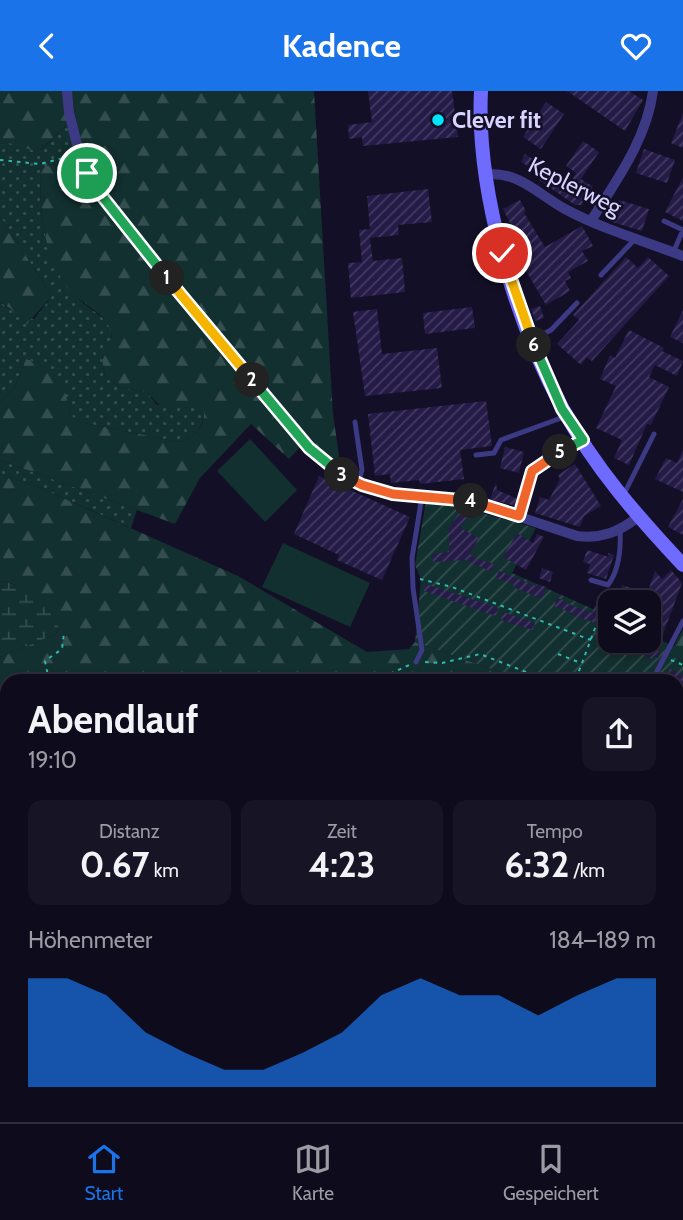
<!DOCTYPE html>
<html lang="de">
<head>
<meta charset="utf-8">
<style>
	body { margin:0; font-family:Cabin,sans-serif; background:#171425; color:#f1f3f6; height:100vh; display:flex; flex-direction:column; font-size:26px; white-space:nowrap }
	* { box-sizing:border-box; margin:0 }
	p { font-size:23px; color:#9b9ba3 }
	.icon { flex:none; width:38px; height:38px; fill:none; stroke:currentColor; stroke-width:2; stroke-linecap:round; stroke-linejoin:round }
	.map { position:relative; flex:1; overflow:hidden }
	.details { position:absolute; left:0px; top:583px; width:684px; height:450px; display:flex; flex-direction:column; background:#0e0b1c; border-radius:21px 21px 0 0; box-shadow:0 4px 10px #0003,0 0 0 2px #2e2b3b }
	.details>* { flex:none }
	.buttons { position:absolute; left:598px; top:499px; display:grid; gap:14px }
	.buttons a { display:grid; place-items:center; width:63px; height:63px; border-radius:14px; background:#0e0b1c; box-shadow:0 4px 10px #0003,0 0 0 2px #2e2b3b; font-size:35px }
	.pin { position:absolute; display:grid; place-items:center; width:60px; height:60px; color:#fff; margin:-30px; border:4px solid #fff; border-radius:50%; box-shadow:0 2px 7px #0007 }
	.km { position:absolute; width:35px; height:35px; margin:-18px; border-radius:50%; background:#222; color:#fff; font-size:19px; line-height:35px; text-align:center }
	.round { display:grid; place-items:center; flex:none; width:74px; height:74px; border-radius:14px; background:#171425 }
	.summary { display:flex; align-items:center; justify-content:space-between; height:119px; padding:0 28px }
	h1 { font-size:38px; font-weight:800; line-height:52px }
	.metrics { display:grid; grid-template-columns:repeat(3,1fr); gap:10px; height:119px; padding:7px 28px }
	.metrics div { display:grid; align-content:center; border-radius:14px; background:#171425; text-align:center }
	.metrics b { font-size:35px; font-weight:800 }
	.metrics small { font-size:19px; font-weight:400 }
	.metrics p { font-size:19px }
	.chart { height:196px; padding:14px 28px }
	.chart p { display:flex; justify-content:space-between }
	.chart svg { width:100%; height:126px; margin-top:7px; fill:#1a73e8; opacity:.7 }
	header { display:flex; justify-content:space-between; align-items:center; height:91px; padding:0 28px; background:#1a73e8; color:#fff; font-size:32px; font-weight:800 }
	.dock { display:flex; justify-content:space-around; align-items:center; height:98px; border-top:2px solid #2e2b3b; background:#0e0b1c; font-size:19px; color:#9b9ba3 }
	.dock a { display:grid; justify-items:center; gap:4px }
	.dock .current { color:#1a73e8 }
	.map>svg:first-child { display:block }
</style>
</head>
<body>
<header><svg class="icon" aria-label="back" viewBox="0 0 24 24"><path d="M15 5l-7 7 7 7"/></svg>Kadence<svg class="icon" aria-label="heart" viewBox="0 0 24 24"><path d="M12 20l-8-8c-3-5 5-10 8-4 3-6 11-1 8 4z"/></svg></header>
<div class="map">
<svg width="683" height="1031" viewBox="0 0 683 1031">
	<defs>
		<pattern id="grass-dots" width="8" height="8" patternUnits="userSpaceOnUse" patternTransform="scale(1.75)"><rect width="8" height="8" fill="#12302f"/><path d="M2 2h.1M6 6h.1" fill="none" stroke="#344d4e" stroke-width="1.8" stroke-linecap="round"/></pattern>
		<pattern id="forest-firs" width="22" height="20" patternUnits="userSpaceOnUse" patternTransform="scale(1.75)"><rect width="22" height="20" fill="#12302f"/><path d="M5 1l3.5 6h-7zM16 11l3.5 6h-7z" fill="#344d4e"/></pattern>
		<pattern id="wetland-marsh" width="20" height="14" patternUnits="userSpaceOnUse" patternTransform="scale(1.75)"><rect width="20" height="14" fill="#12302f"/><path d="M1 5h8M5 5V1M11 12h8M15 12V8" fill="none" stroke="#344d4e"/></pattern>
		<pattern id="garden-furrows" width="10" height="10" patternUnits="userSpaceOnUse" patternTransform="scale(1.75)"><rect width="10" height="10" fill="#12302f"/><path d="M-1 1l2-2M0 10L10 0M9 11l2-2" fill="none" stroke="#344d4e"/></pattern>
		<pattern id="building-hatch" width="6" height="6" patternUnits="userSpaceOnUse" patternTransform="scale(1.75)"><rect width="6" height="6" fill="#241b47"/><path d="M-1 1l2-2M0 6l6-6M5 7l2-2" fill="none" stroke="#433b63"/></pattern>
	</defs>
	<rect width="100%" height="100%" fill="#130f26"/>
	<!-- grass -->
	<path fill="url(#grass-dots)" d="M67 34 79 69 40 76C40 113 41 149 60 182 65 191 72 201 79 208 93 223 111 225 112 248L102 269 105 285 121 297 147 301 157 314 200 313 205 319C204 335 194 348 179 351L80 331 70 324C65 295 55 277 26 268L15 296 0 311V211L18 224 34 228 52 205 0 125V53L9 51 41 59Z
		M0 369 137 419 131 437 36 395 0 383Z"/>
	<!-- forest -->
	<path fill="url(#forest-firs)" d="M0 0H63L67 34 38 61 9 52 0 53Z
		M71 0H314L333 323 341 379 307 349 289 368 251 333 200 387 175 433 0 369V311L15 296 26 268C58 277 65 293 70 324L80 331 179 351C195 348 212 328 200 313L173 316 160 315 147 301 121 297 105 285 102 269 112 247C110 221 82 216 67 196 42 162 40 117 40 76L91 67 79 47Z
		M0 125 52 205 26 234 11 218 0 211Z
		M0 383 36 395 238 485 367 561 409 558 415 551 526 590H7V1026H677V643L683 645V1031H0V566L56 543 59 539C59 523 32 500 17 494 12 492 5 492 0 490Z
		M683 538V570L669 564Z"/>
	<!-- wetland -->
	<path fill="url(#wetland-marsh)" d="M0 490C9 493 18 493 27 496 41 501 59 525 59 539L56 543 0 566Z"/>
	<!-- garden -->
	<path fill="url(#garden-furrows)" d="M426 411 464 417 536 437 512 482 611 526V550H649V544L674 555 669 564 683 570V645L677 643V590H526L415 551 421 488 415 474Z"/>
	<!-- pitch -->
	<path fill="#12302f" d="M250 348 297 399 265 431 217 380Z
		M283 452 370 492 350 536 262 496Z"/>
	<!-- building -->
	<path fill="url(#building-hatch)" d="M368 0H452L458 46 363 55 362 46 349 48 348 34 372 31Z
		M567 0H629L643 9 625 40Z
		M546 11 564 23 541 58 523 46Z
		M683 22V57L671 52Z
		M583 50 599 61 581 88 593 96 581 114H575L539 89 541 86 535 82 536 80 521 71 525 63 570 92 576 82 566 75Z
		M644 58 675 69 667 92 636 82Z
		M683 86V130L665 121Z
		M428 98 432 131 398 134 399 144 370 147 373 170 402 167 405 201 351 207 348 172 362 171 359 139 370 138 367 105Z
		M520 109 526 120 524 122 545 156 582 135 593 155 582 160 588 170 568 181 571 187 565 190 570 200 546 214 518 166 525 162 503 118Z
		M619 109 649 118 642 140 612 131Z
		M626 166 638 177 648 166 669 185 592 270 587 266 581 274 557 253 579 229 573 224Z
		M540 215 544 227 535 230 531 218Z
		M472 216 475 237 425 243 423 222Z
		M377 218 382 263 437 257 442 297 365 305 353 221Z
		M683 219V252L670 246Z
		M629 239 664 257 662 260 683 270 677 285 655 274 649 286 669 296 651 334 647 333 629 374 614 367 622 349 596 337 616 295 600 288 610 264 615 267Z
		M486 310 492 355 460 359 464 388 420 393 419 389 391 392 390 383 375 385 368 323Z
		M505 356 524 361 519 382 500 377Z
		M683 359V401L655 388 666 367 677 372Z
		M575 373 601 415 584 425 580 436 535 422 540 406 549 409 560 388 558 384Z
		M319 385 410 426 382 489 337 469 339 464 294 443Z
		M496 392 497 399 518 408 516 415 490 408Z
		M683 408V444L668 436Z
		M459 422 467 428 460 437 479 447 470 463 477 468 494 473 492 481 465 469 433 471 432 463 449 461V437Z
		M517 442 533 452 537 443 544 446 526 479 503 466Z
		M587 459 609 466 608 462 614 464 606 488 587 482 590 473 583 471Z
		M542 477 553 481 550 491 539 487Z
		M671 479 682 492 662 546 649 542V520L656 503 649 497 655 480 662 488Z
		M499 480 536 495 537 493 546 496 542 508 513 496 514 493 496 487Z
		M426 493 498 517 496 525 424 500Z
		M622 494 641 500 638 511 618 506Z
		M557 507 564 509 563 511 592 522 598 508 607 512 596 532 571 524 572 522 554 515Z
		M503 521 535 532 533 539 501 529Z
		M637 552 661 561 658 567 653 565 652 568 645 565 646 563 634 559Z
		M670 578 683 584V593L666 587Z
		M554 581 575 588V590H552Z"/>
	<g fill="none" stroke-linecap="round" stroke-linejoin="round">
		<!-- path -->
		<path stroke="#2fb8b0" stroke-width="2" stroke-dasharray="3.5 5" stroke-linecap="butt" d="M0 69 40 73 71 65
			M420 488 452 496 591 549
			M649 546 662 551
			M558 563 581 572
			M671 569 683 574
			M425 571 442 572 480 563 549 590
			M576 588 600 524 611 528
			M49 590 45 570 62 558 64 542
			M375 590 409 574
			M677 638 683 640
			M493 1026 494 1031
			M610 1026 612 1031
			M125 1031 126 1026"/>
		<!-- lane -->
		<path stroke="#3d3a85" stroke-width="5" d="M664 130 683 139 673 162
			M601 184 636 147
			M532 249 551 239 577 212
			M355 331 362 379 358 392
			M476 364 494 362 501 349 564 326
			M624 403 654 343
			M519 425 532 380 550 366 580 351
			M591 489 608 494C619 479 621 457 620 439
			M416 571 422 559 413 497 412 467 422 405
			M652 590 683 530
			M442 1031 444 1026"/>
		<!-- street -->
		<path stroke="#3d3a85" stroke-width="10" d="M67 0 69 21 79 62 98 100 149 166 294 340C320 370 353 397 393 403 420 407 448 405 475 411L577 445C601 448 619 441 638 426
			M487 83C520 81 539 104 565 118 602 138 644 150 683 165
			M591 130C616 90 647 48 653 0"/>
		<!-- secondary -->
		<path stroke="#6f6bff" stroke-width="14" d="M481 0C476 100 515 230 563 318 594 376 638 426 683 474"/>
	</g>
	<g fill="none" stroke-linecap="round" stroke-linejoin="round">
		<!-- split-1 casing -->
		<g stroke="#fff" stroke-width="14">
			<path id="split-1" d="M87 82 98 100 167 187"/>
		</g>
		<!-- split-2 casing -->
		<g stroke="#fff" stroke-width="14">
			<path id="split-2" d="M167 187 252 289"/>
		</g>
		<!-- split-3 casing -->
		<g stroke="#fff" stroke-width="14">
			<path id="split-3" d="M252 289 309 357 342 384"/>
		</g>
		<!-- split-4 casing -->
		<g stroke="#fff" stroke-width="14">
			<path id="split-4" d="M342 384 362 394 393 403 471 410"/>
		</g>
		<!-- split-5 casing -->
		<g stroke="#fff" stroke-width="14">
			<path id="split-5" d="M471 410 519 425 532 380 560 361"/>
		</g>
		<!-- split-6 casing -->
		<g stroke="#fff" stroke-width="14">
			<path id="split-6" d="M534 254 562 318 583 349 560 361"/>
		</g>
		<!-- split-7 casing -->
		<g stroke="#fff" stroke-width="14">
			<path id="split-7" d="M502 162 534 254"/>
		</g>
		<!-- split-1 -->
		<use href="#split-1" stroke="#22a559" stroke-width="9"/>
		<!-- split-2 -->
		<use href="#split-2" stroke="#f5b400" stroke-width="9"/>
		<!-- split-3 -->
		<use href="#split-3" stroke="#22a559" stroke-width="9"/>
		<!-- split-4 -->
		<use href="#split-4" stroke="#f0652b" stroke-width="9"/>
		<!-- split-5 -->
		<use href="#split-5" stroke="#f0652b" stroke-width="9"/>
		<!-- split-6 -->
		<use href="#split-6" stroke="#22a559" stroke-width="9"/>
		<!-- split-7 -->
		<use href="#split-7" stroke="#f5b400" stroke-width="9"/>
	</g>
	<!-- markers -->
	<circle fill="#00e5ff" stroke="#130f26" stroke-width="2.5" cx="438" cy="29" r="7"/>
	<g text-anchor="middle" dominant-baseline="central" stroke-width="5" stroke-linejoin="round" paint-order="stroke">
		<!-- poi labels -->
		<g font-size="23" font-weight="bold" fill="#d9d4ff" stroke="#130f26" text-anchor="start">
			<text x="452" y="29">Clever fit</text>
		</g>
		<!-- street labels -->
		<g font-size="23" fill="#d9d4ff" stroke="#130f26">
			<text transform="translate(575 95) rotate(27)">Keplerweg</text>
		</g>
	</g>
</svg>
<div class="buttons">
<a><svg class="icon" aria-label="layers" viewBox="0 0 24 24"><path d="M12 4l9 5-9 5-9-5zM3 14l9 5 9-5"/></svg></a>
</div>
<div class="pin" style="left:87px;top:82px;background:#1e9e55"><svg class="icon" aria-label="arrive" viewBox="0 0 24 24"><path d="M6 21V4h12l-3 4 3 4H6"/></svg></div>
<div class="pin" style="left:502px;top:162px;background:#d93025"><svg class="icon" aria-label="check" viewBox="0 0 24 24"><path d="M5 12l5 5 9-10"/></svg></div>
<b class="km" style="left:167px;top:187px">1</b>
<b class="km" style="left:252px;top:289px">2</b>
<b class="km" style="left:342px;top:384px">3</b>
<b class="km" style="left:471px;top:410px">4</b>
<b class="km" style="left:560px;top:361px">5</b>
<b class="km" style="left:534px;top:254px">6</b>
<section class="details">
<div class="summary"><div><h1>Abendlauf</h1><p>19:10</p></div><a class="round"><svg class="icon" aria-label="share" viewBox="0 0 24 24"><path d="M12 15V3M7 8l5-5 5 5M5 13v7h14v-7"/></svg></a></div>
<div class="metrics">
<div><p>Distanz</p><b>0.67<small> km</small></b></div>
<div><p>Zeit</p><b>4:23</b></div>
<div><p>Tempo</p><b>6:32<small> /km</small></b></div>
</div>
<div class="chart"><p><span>Höhenmeter</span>184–189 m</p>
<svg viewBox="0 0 160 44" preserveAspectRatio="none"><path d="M0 44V6L10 6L20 12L30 25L40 32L50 38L60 38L70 32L80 25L90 12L100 6L110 12L120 12L130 19L140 12L150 6L160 6V44z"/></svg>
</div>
</section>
</div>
<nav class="dock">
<a class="current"><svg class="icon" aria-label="home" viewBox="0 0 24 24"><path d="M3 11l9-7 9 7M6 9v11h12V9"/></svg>Start</a>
<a><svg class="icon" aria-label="map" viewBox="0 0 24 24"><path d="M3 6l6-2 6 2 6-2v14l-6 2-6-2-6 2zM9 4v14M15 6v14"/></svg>Karte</a>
<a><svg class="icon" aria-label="saved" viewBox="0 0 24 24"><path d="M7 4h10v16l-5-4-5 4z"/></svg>Gespeichert</a>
</nav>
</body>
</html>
